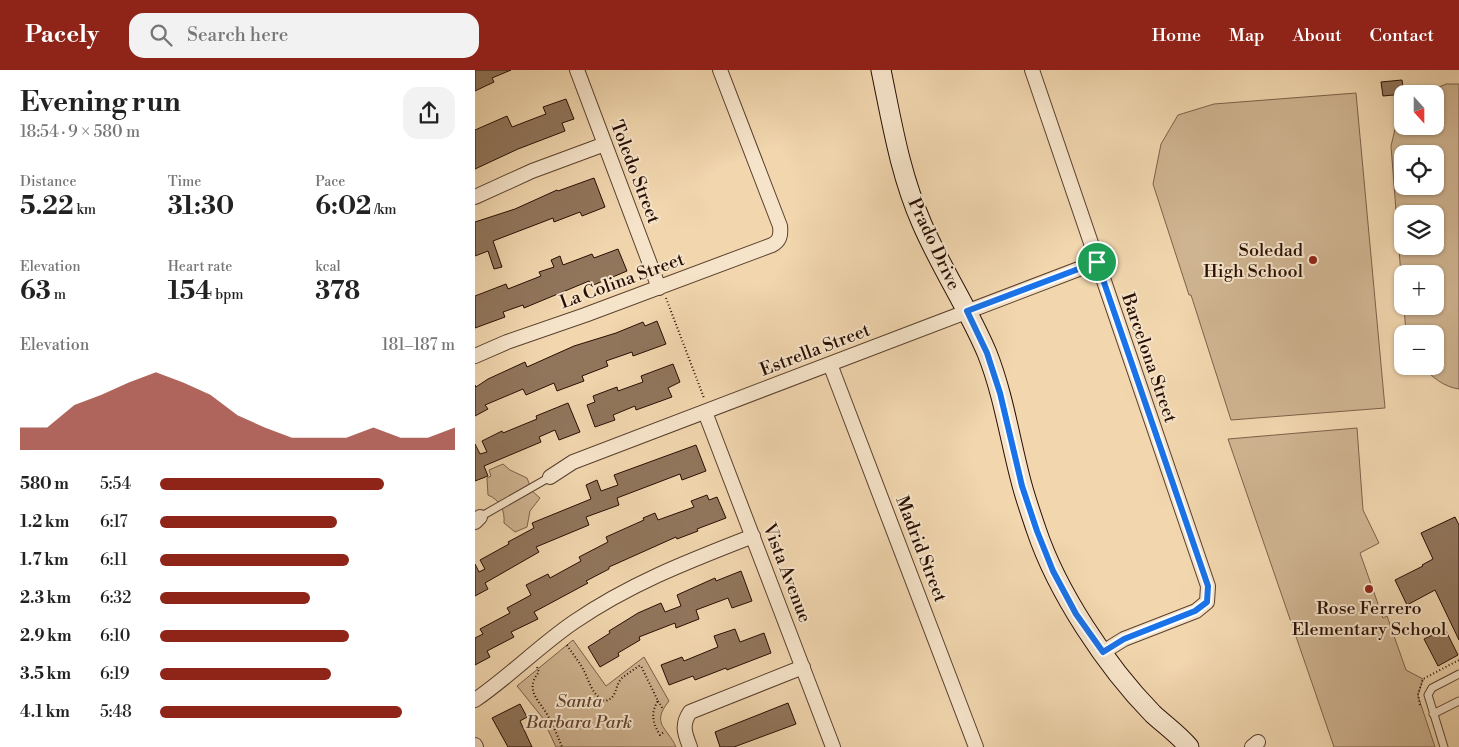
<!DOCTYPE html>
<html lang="en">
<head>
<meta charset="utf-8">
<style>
	body { margin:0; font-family:"Libre Bodoni",serif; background:#f2f2f2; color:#222; height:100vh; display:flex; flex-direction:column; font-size:19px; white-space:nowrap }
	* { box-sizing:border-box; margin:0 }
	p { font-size:16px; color:#767676 }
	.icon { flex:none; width:28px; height:28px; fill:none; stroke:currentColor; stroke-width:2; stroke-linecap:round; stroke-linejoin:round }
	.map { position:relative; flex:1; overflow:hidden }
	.side { display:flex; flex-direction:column; background:#fff; width:475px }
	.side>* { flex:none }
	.needle { width:32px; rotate:159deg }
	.buttons { position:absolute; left:919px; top:15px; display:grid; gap:10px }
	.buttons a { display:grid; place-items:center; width:50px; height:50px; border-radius:10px; background:#fff; box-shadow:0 1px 4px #0004; font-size:25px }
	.pin { position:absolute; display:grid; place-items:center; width:42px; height:42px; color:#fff; margin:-21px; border:2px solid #fff; border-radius:50%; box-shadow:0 1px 5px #0007 }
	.round { display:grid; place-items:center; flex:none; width:52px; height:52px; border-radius:15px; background:#f2f2f2 }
	.head { display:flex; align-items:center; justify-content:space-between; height:85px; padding:0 20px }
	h1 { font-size:28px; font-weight:800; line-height:38px }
	.figures { display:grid; grid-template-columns:repeat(3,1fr); gap:8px; height:85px; padding:5px 20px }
	.figures div { display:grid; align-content:center }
	.figures b { font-size:25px; font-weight:800 }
	.figures small { font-size:14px; font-weight:400 }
	.figures p { font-size:14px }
	.chart { height:140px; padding:10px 20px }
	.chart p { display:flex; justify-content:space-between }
	.chart svg { width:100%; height:90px; margin-top:5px; fill:#8f2418; opacity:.7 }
	ul { padding:0 20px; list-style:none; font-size:16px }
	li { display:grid; grid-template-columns:80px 60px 1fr; align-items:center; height:38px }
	li i { height:12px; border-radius:6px; background:#8f2418 }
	header { display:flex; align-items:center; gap:30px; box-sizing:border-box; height:70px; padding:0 25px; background:#8f2418; color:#fff }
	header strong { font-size:24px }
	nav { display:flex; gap:28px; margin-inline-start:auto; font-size:18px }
	.search { width:350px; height:45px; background:#f2f2f2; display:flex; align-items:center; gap:12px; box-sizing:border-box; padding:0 18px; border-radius:15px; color:#767676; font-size:19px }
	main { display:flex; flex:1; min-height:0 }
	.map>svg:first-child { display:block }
</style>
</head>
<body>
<header>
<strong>Pacely</strong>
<div class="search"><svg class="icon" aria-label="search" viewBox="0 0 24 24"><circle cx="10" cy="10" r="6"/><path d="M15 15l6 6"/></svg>Search here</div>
<nav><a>Home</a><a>Map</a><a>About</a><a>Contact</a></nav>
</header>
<main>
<section class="side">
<div class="head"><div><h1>Evening run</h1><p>18:54 · 9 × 580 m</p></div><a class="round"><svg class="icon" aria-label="share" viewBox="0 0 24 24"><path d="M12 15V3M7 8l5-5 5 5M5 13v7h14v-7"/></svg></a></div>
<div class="figures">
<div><p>Distance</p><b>5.22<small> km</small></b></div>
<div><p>Time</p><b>31:30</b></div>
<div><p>Pace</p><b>6:02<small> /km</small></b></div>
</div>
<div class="figures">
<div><p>Elevation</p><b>63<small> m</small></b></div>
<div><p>Heart rate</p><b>154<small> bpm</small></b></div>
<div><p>kcal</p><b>378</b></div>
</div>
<div class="chart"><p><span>Elevation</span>181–187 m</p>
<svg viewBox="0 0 160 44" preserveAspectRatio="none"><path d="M0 44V33L10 33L20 22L30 17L40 11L50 6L60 11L70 17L80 27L90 33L100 38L110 38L120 38L130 33L140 38L150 38L160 33V44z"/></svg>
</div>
<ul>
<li><b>580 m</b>5:54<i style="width:76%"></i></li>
<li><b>1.2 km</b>6:17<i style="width:60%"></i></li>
<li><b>1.7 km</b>6:11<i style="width:64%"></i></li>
<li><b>2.3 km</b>6:32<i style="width:51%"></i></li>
<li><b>2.9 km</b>6:10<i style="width:64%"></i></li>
<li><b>3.5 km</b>6:19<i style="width:58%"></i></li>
<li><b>4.1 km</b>5:48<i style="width:82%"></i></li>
</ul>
</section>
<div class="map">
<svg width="984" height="677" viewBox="0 0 984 677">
	<rect width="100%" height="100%" fill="#f1d6ae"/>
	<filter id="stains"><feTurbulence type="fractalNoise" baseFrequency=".004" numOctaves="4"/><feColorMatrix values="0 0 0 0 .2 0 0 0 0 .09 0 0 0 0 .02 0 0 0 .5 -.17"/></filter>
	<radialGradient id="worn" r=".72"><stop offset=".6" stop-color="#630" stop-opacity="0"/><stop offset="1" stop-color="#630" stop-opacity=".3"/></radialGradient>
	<!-- green -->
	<path fill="#cfb491" stroke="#7c614a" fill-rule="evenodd" d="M971 14H984V319C969 317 957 307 947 296H960V264H931L929 236H960V204H928L927 218 916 76 921 55 927 45 928 56H960V24H948ZM928 84H960V116H928ZM928 144H960V176H928Z
		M881 23 910 338 756 350 716 225H714L678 114 686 74 703 45 739 34Z
		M882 358 888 440 904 473 885 483 908 548 912 546 931 600 948 609 943 626 960 677H859L753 369Z
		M28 394 35 400 52 408 57 421 65 428 55 441 52 457 40 462 29 453C30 440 25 430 13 425L12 408 16 406 14 400Z
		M98 570 131 616 169 587 194 631C175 654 193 658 201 677H81L67 647 42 616Z"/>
	<!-- building -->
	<path fill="#91765c" stroke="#280e04" d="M0 0H36L17 8 19 12 0 21Z
		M927 10 929 24 908 26 906 12Z
		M91 29 99 49 87 53 90 61 43 79 0 99V60L32 46 37 57 71 44 68 37Z
		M119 108 130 137 107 146 105 142 79 152 78 148 18 171 27 197 19 199 13 181 0 186V152L40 139 82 120 83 121Z
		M143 179 152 201 116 216 114 211 49 238 48 235 28 242 30 247 0 258V226L31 214 33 219 66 206 64 202 79 197 76 190 85 186 88 195 117 184 119 188Z
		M182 251 191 274 158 286 157 282 131 291 133 296 107 306 109 311 82 321 79 313 51 325 48 319 10 335 13 339 0 346V315L1 317 13 309 50 292 52 297 99 276 141 263 168 252 170 256Z
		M198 294 205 312 193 318 197 327 161 340 160 336 138 345 140 350 120 357 112 335 120 332 118 326 142 317 143 321 168 312 166 306Z
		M93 333 105 362 84 370 80 360 64 367 66 372 9 396 13 406 0 411V374L5 384 12 382 7 371 27 361 28 363 62 349 61 346Z
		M221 375 231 401 207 410 205 404 142 428 144 435 111 447 114 455 61 477 64 482 10 513 13 519 0 526V494L4 502 10 499 5 490 34 474 33 472 59 458 57 453 116 429 111 415 122 410 126 421 143 415 139 405Z
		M232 425 234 430 242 427 251 448 222 459 223 461 202 469 201 467 134 497V499L111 511 113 513 59 542 63 549 36 562 39 567 12 581 15 587 0 595V568L8 564 5 559 35 543 32 538 56 525 51 515 73 504 75 508 106 491 104 487 133 472 131 467 169 450 168 448 180 443 183 450 219 437 216 431Z
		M980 447 984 455V570L960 520 932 535 920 510 948 496 947 495 958 489 946 463Z
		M266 501 277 531 257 538 253 528 221 540 224 549 201 558 200 553 164 567 165 570 143 583 144 586 125 597 113 577 135 563 134 561 163 543 186 533 190 542 206 536 202 525 240 508 241 511Z
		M260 559 265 572 289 563 296 583 252 600 251 598 220 610 218 606 194 615 186 595 207 587 209 591 243 577 239 566Z
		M970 559 983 585 963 596 949 569Z
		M313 633 321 654 259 677H245L240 662Z
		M45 634 52 647 45 651 57 677H33L17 648Z"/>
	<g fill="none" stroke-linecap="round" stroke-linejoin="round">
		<!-- lane casing -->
		<g stroke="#5a402e" stroke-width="9">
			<path id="lane" d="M5 447 75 407
				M958 644 984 631
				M969 677 953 625 957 618 984 604"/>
		</g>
		<!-- street casing -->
		<g stroke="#5a402e" stroke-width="16">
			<path id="street" d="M102 0 184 218
				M557 0 733 516 732 532 721 541 649 569 628 582
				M0 127 57 101 130 74
				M0 286 32 272 110 245 297 175C305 171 306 165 305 156L245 0
				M355 294 501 677
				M230 342 358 677
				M75 407 98 392 622 192
				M0 452 5 447
				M0 630C35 606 64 576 99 552 156 513 214 491 278 466
				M0 675 1 677
				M215 677C210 664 206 655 215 642L328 597
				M777 677 783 672"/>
		</g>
		<!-- secondary casing -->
		<g stroke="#280e04" stroke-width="21">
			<path id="secondary" d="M406 0C417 53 425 104 447 154 466 198 493 238 512 283 529 326 535 371 547 415 551 430 556 444 561 459 582 522 631 596 678 644 690 655 704 665 714 677"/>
		</g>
		<!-- path -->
		<path stroke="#280e04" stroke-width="2" stroke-dasharray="1 2.5" stroke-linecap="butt" d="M191 228 229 328
			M92 575C97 583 103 590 108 599 114 610 117 626 130 631 143 628 139 616 147 608 152 604 158 600 164 596H166L183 631C175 643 178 654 185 665L190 661
			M62 597 64 602C48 621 66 631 74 648 79 657 83 667 87 677
			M183 631 188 639
			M945 635 943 624 948 609 984 590"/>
		<!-- lane -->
		<use href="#lane" stroke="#f6e4ca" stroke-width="7"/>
		<!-- street -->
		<use href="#street" stroke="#f6e4ca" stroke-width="14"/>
		<!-- secondary -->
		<use href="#secondary" stroke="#f6e4ca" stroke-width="19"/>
	</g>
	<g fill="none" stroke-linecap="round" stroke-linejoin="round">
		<!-- route casing -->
		<g stroke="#fff" stroke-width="10">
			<path id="route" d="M622 192 733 516 732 532 720 541 649 569 628 582 601 544 578 501 562 461 547 416 525 323 512 283 492 241Z"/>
		</g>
		<!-- route -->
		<use href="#route" stroke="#1a73e8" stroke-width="6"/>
	</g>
	<!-- markers -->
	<g fill="#8f2418" stroke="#f6e4ca" stroke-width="2">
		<circle cx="838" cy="190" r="5"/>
		<circle cx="894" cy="519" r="5"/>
	</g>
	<g text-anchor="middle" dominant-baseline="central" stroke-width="4" stroke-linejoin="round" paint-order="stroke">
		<!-- street labels -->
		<g font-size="18" fill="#280e04" stroke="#f6e4ca">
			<text transform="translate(160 102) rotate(69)">Toledo Street</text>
			<text transform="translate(459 174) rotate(65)">Prado Drive</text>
			<text transform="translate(147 211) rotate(-20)">La Colina Street</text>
			<text transform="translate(340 280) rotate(-21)">Estrella Street</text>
			<text transform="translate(674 288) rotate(71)">Barcelona Street</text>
			<text transform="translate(446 479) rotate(69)">Madrid Street</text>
			<text transform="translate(312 503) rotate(69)">Vista Avenue</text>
		</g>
		<!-- poi labels -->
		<g font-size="18" fill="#280e04" stroke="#f6e4ca" text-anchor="end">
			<text x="828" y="180">Soledad<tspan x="828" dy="21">High School</tspan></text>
			<text x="894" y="538" text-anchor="middle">Rose Ferrero<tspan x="894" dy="21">Elementary School</tspan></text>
		</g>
		<!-- park labels -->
		<g font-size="18" font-style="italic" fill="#624835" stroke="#f6e4ca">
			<text x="104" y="631">Santa<tspan x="104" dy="21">Barbara Park</tspan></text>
		</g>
	</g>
	<rect width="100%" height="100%" filter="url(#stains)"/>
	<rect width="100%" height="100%" fill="url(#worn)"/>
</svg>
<div class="buttons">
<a><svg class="needle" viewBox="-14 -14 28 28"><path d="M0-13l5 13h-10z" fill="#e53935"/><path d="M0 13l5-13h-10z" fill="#767676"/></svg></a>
<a><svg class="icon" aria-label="locate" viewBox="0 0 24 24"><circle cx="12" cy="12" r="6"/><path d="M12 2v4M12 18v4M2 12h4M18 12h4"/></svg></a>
<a><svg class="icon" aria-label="layers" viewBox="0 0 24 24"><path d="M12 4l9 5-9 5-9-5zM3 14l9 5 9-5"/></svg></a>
<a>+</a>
<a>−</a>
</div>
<div class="pin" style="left:622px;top:192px;background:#1e9e55"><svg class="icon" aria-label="arrive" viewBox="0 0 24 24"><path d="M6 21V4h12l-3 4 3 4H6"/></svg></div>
</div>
</main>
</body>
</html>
